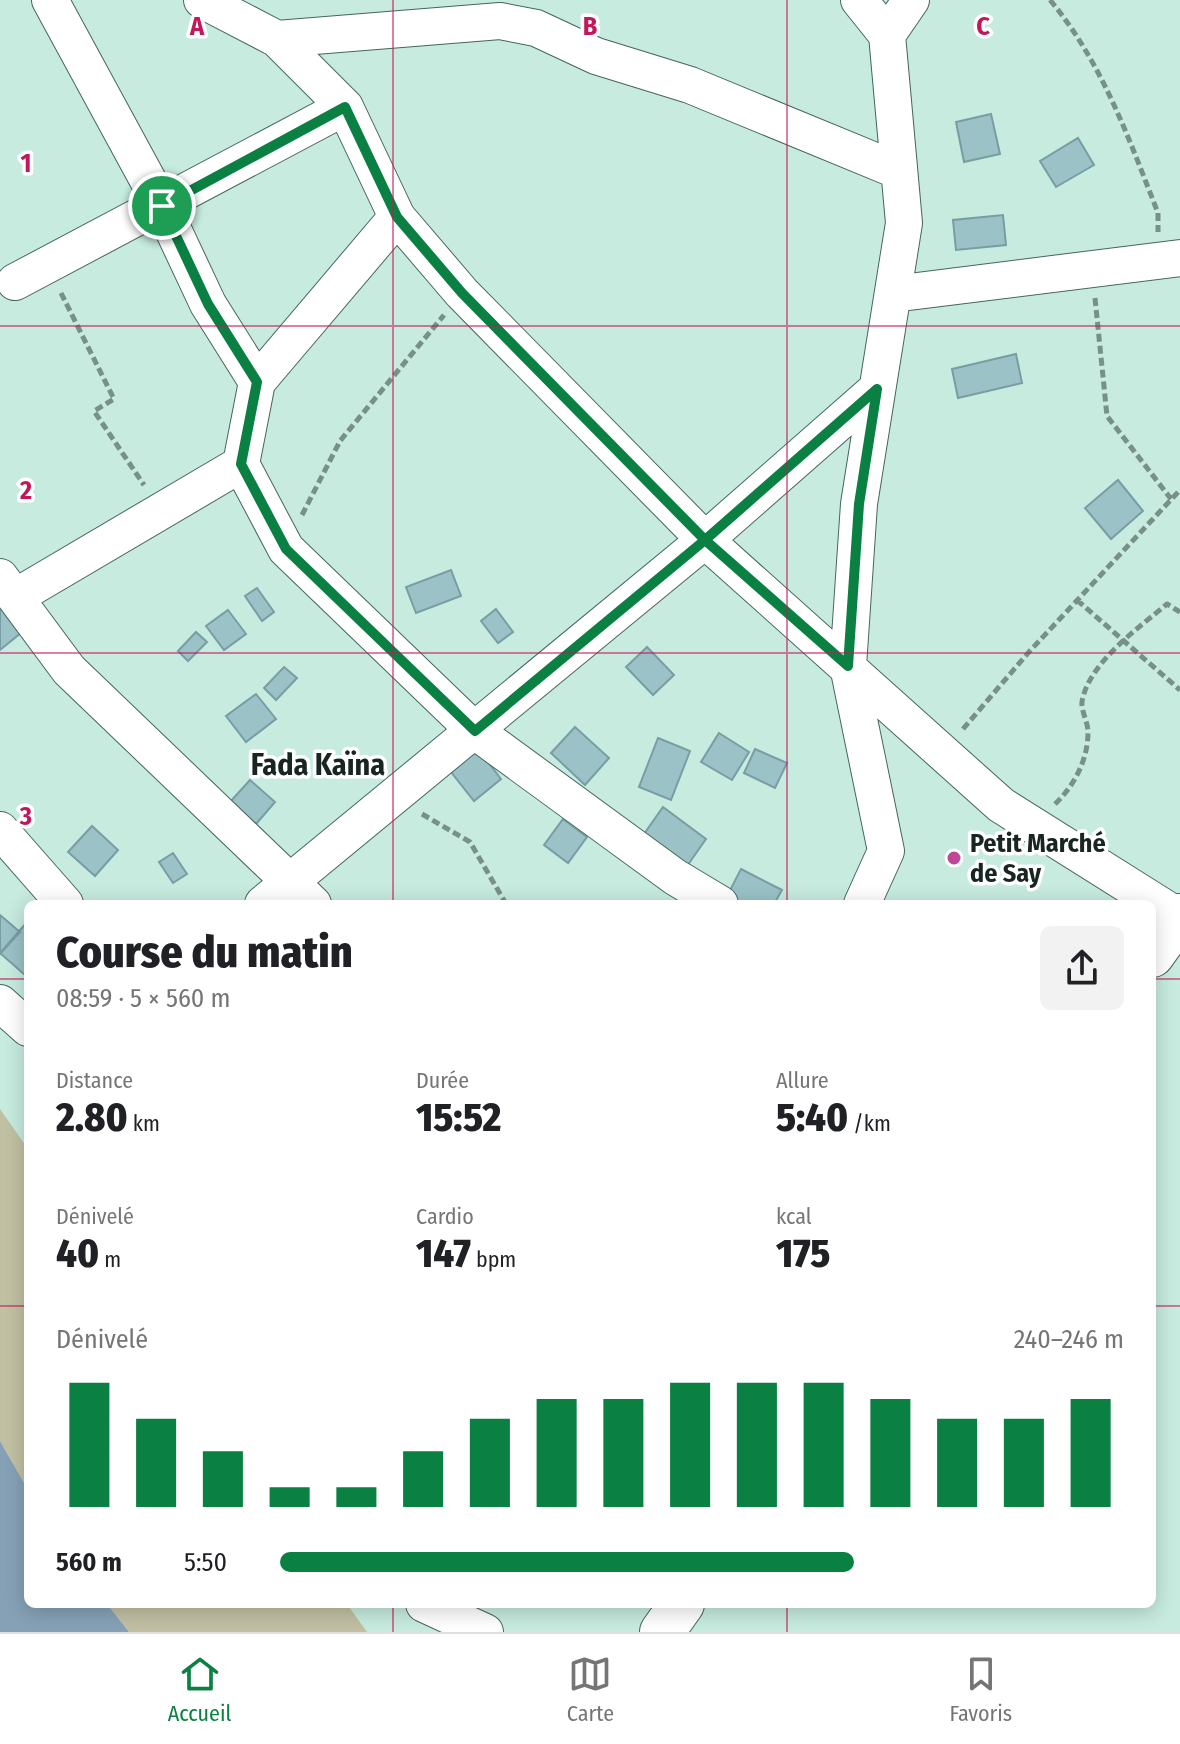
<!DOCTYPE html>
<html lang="fr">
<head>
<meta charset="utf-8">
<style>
	body { margin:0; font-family:"Fira Sans Condensed",sans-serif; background:#f2f2f2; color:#202124; height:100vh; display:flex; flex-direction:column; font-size:30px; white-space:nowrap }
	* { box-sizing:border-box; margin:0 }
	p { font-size:26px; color:#757577 }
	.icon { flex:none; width:44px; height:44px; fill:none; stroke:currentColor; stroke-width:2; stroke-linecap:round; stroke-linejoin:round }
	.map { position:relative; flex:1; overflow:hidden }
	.sheet { position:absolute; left:24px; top:900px; width:1132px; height:708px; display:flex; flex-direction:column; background:#fff; border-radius:12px; box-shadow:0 4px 20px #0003 }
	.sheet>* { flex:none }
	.pin { position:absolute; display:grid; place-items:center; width:68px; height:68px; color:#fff; margin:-34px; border:4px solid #fff; border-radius:50%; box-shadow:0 2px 8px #0007 }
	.round { display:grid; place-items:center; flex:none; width:84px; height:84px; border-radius:12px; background:#f2f2f2 }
	.headline { display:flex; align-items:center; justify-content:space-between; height:136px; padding:0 32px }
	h1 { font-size:44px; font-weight:800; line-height:60px }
	.figures { display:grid; grid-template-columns:repeat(3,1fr); gap:12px; height:136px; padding:8px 32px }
	.figures div { display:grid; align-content:center }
	.figures b { font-size:40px; font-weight:800 }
	.figures small { font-size:22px; font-weight:400 }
	.figures p { font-size:22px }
	.chart { height:224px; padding:16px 32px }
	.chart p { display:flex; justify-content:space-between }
	.chart svg { width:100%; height:144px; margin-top:8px; stroke:#0b8043; stroke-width:6 }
	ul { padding:0 32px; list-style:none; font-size:26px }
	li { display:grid; grid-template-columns:128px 96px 1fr; align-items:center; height:60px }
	li i { height:20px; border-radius:10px; background:#0b8043 }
	.tabs { display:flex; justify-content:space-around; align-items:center; height:112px; border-top:2px solid #e0e0e0; background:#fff; font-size:22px; color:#757577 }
	.tabs a { display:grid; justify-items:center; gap:4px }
	.tabs .on { color:#0b8043 }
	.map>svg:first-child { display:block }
</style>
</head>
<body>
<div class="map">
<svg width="1180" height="1632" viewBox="0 0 1180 1632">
	<rect width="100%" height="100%" fill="#c7ebdf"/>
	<!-- green -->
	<path fill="#c2c0a3" d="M0 1109 28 1149V1490L0 1441Z
		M107 1604H347L367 1632H129Z"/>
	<!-- water -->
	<path fill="#86a1b6" d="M0 1441 28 1490V1604H107L129 1632H0Z"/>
	<!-- building -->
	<path fill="#9ac2c7" stroke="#789da2" stroke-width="2" d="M991 114 1000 154 964 162 956 122Z
		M1078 138 1094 165 1056 187 1040 161Z
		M1003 215 1006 245 956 250 953 220Z
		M1016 354 1022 383 958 398 952 369Z
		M1118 480 1143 511 1111 539 1085 508Z
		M451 570 461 596 416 613 406 587Z
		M257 588 274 612 262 621 245 596Z
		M0 605 22 632 0 650Z
		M496 609 513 632 498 643 481 621Z
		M228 610 246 634 224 650 206 626Z
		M196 632 207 642 188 661 178 651Z
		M647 647 674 675 653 695 626 667Z
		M284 667 297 678 276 700 264 688Z
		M256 694 276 719 246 742 226 716Z
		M575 727 609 758 585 785 551 753Z
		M719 733 749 752 732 780 701 762Z
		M658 738 690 751 671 800 639 787Z
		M475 745 501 779 474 801 447 767Z
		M755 749 787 763 775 788 744 773Z
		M250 780 275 802 256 824 230 802Z
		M663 807 706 839 687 866 644 834Z
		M563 819 587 837 568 863 544 845Z
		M92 826 118 850 95 876 68 852Z
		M173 853 187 874 173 883 159 862Z
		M741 869 782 890 774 904H743L727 896Z
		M0 915 20 932 0 954Z
		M28 921V971L25 975 0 953Z"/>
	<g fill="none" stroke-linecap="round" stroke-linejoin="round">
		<!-- minor casing -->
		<g stroke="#46665b" stroke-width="38">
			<path id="minor" d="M50 0 162 206 208 304 257 382
				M202 0 277 39 500 21 536 28 596 56 690 85 899 171
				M859 0 887 35 904 223 859 504 848 666 886 851 862 904
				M887 35 911 0
				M277 39 345 107 397 217 462 293 705 540 1001 805 1179 917
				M15 282 345 107
				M893 294 1180 258
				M241 464 286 549 475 731 675 877 720 904
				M0 577 69 670 313 904
				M17 596 241 464 257 382 397 217
				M0 830 65 904
				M263 904 705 540 877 389
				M0 1003 28 1028
				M424 1604 485 1632"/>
		</g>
		<!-- tertiary casing -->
		<g stroke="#46665b" stroke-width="46">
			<path id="tertiary" d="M1152 955 1180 916
				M662 1632 682 1604"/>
		</g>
		<!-- path -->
		<path stroke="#779088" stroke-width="5" stroke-dasharray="8 4" stroke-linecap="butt" d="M1050 0C1102 62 1129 139 1158 213V232
			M61 293 114 399 94 411 144 485
			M1095 298 1107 416 1171 499
			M302 515 340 441 444 315
			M1077 600 1180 690
			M963 729 1028 653 1180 490
			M1055 804C1074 786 1088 760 1088 732 1088 722 1081 711 1082 702 1088 663 1140 627 1167 604L1180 612
			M422 814 470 842 506 904"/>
		<!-- minor -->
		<use href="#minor" stroke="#fff" stroke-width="36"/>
		<!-- tertiary -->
		<use href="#tertiary" stroke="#fff" stroke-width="44"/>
	</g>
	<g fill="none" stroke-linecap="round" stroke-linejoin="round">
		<!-- route casing -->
		<g stroke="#fff" stroke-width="16">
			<path id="route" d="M162 206 208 304 257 382 241 464 286 549 475 731 705 540 848 666 859 504 877 389 705 540 462 293 397 217 345 107 162 206"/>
		</g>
		<!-- route -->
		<use href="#route" stroke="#0b8043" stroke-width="10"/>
	</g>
	<!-- grid -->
	<path fill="none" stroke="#c2185b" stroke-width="2" stroke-opacity="0.55" d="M393 0V904M787 0V904M0 326H1180M0 653H1180M0 979H28M1152 979H1180M0 1306H28M1152 1306H1180M393 1604V1632M787 1604V1632"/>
	<!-- markers -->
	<circle fill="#c04698" stroke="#fff" stroke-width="3" cx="954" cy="858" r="8"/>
	<g text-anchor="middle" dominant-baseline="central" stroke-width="7" stroke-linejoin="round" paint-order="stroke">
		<!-- poi labels -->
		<g font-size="26" font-weight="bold" fill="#182521" stroke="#fff" text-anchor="start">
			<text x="970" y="843">Petit Marché<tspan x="970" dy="30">de Say</tspan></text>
		</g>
		<!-- quarter labels -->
		<g font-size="30" font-weight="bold" fill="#182521" stroke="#fff">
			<text x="318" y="765">Fada Kaïna</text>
		</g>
	</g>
	<g font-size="26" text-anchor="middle" font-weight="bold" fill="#c2185b" stroke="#fff" stroke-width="7" stroke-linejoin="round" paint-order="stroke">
		<text x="197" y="35">A</text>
		<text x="590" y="35">B</text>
		<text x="983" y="35">C</text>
		<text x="26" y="172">1</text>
		<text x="26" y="499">2</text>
		<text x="26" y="825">3</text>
	</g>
</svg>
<div class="pin" style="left:162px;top:206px;background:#1e9e55"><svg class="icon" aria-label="arrive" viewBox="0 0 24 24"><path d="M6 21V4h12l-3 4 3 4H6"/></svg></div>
<section class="sheet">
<div class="headline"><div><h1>Course du matin</h1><p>08:59 · 5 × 560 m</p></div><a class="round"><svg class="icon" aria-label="share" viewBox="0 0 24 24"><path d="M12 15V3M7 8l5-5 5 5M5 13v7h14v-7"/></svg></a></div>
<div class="figures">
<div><p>Distance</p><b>2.80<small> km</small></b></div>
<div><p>Durée</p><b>15:52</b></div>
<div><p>Allure</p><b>5:40<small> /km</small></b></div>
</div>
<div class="figures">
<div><p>Dénivelé</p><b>40<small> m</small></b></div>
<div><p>Cardio</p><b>147<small> bpm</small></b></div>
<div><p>kcal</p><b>175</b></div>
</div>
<div class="chart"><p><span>Dénivelé</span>240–246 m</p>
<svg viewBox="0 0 160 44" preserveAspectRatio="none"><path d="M5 44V6M15 44V17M25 44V27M35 44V38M45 44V38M55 44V27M65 44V17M75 44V11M85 44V11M95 44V6M105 44V6M115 44V6M125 44V11M135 44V17M145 44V17M155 44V11"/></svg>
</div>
<ul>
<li><b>560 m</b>5:50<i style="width:68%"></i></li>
</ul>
</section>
</div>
<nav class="tabs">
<a class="on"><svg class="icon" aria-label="home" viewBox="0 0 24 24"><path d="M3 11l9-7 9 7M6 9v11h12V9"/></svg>Accueil</a>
<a><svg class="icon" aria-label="map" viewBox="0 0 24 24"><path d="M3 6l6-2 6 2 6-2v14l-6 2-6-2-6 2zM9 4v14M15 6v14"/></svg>Carte</a>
<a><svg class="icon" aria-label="saved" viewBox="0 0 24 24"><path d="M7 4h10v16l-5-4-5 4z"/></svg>Favoris</a>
</nav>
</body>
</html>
